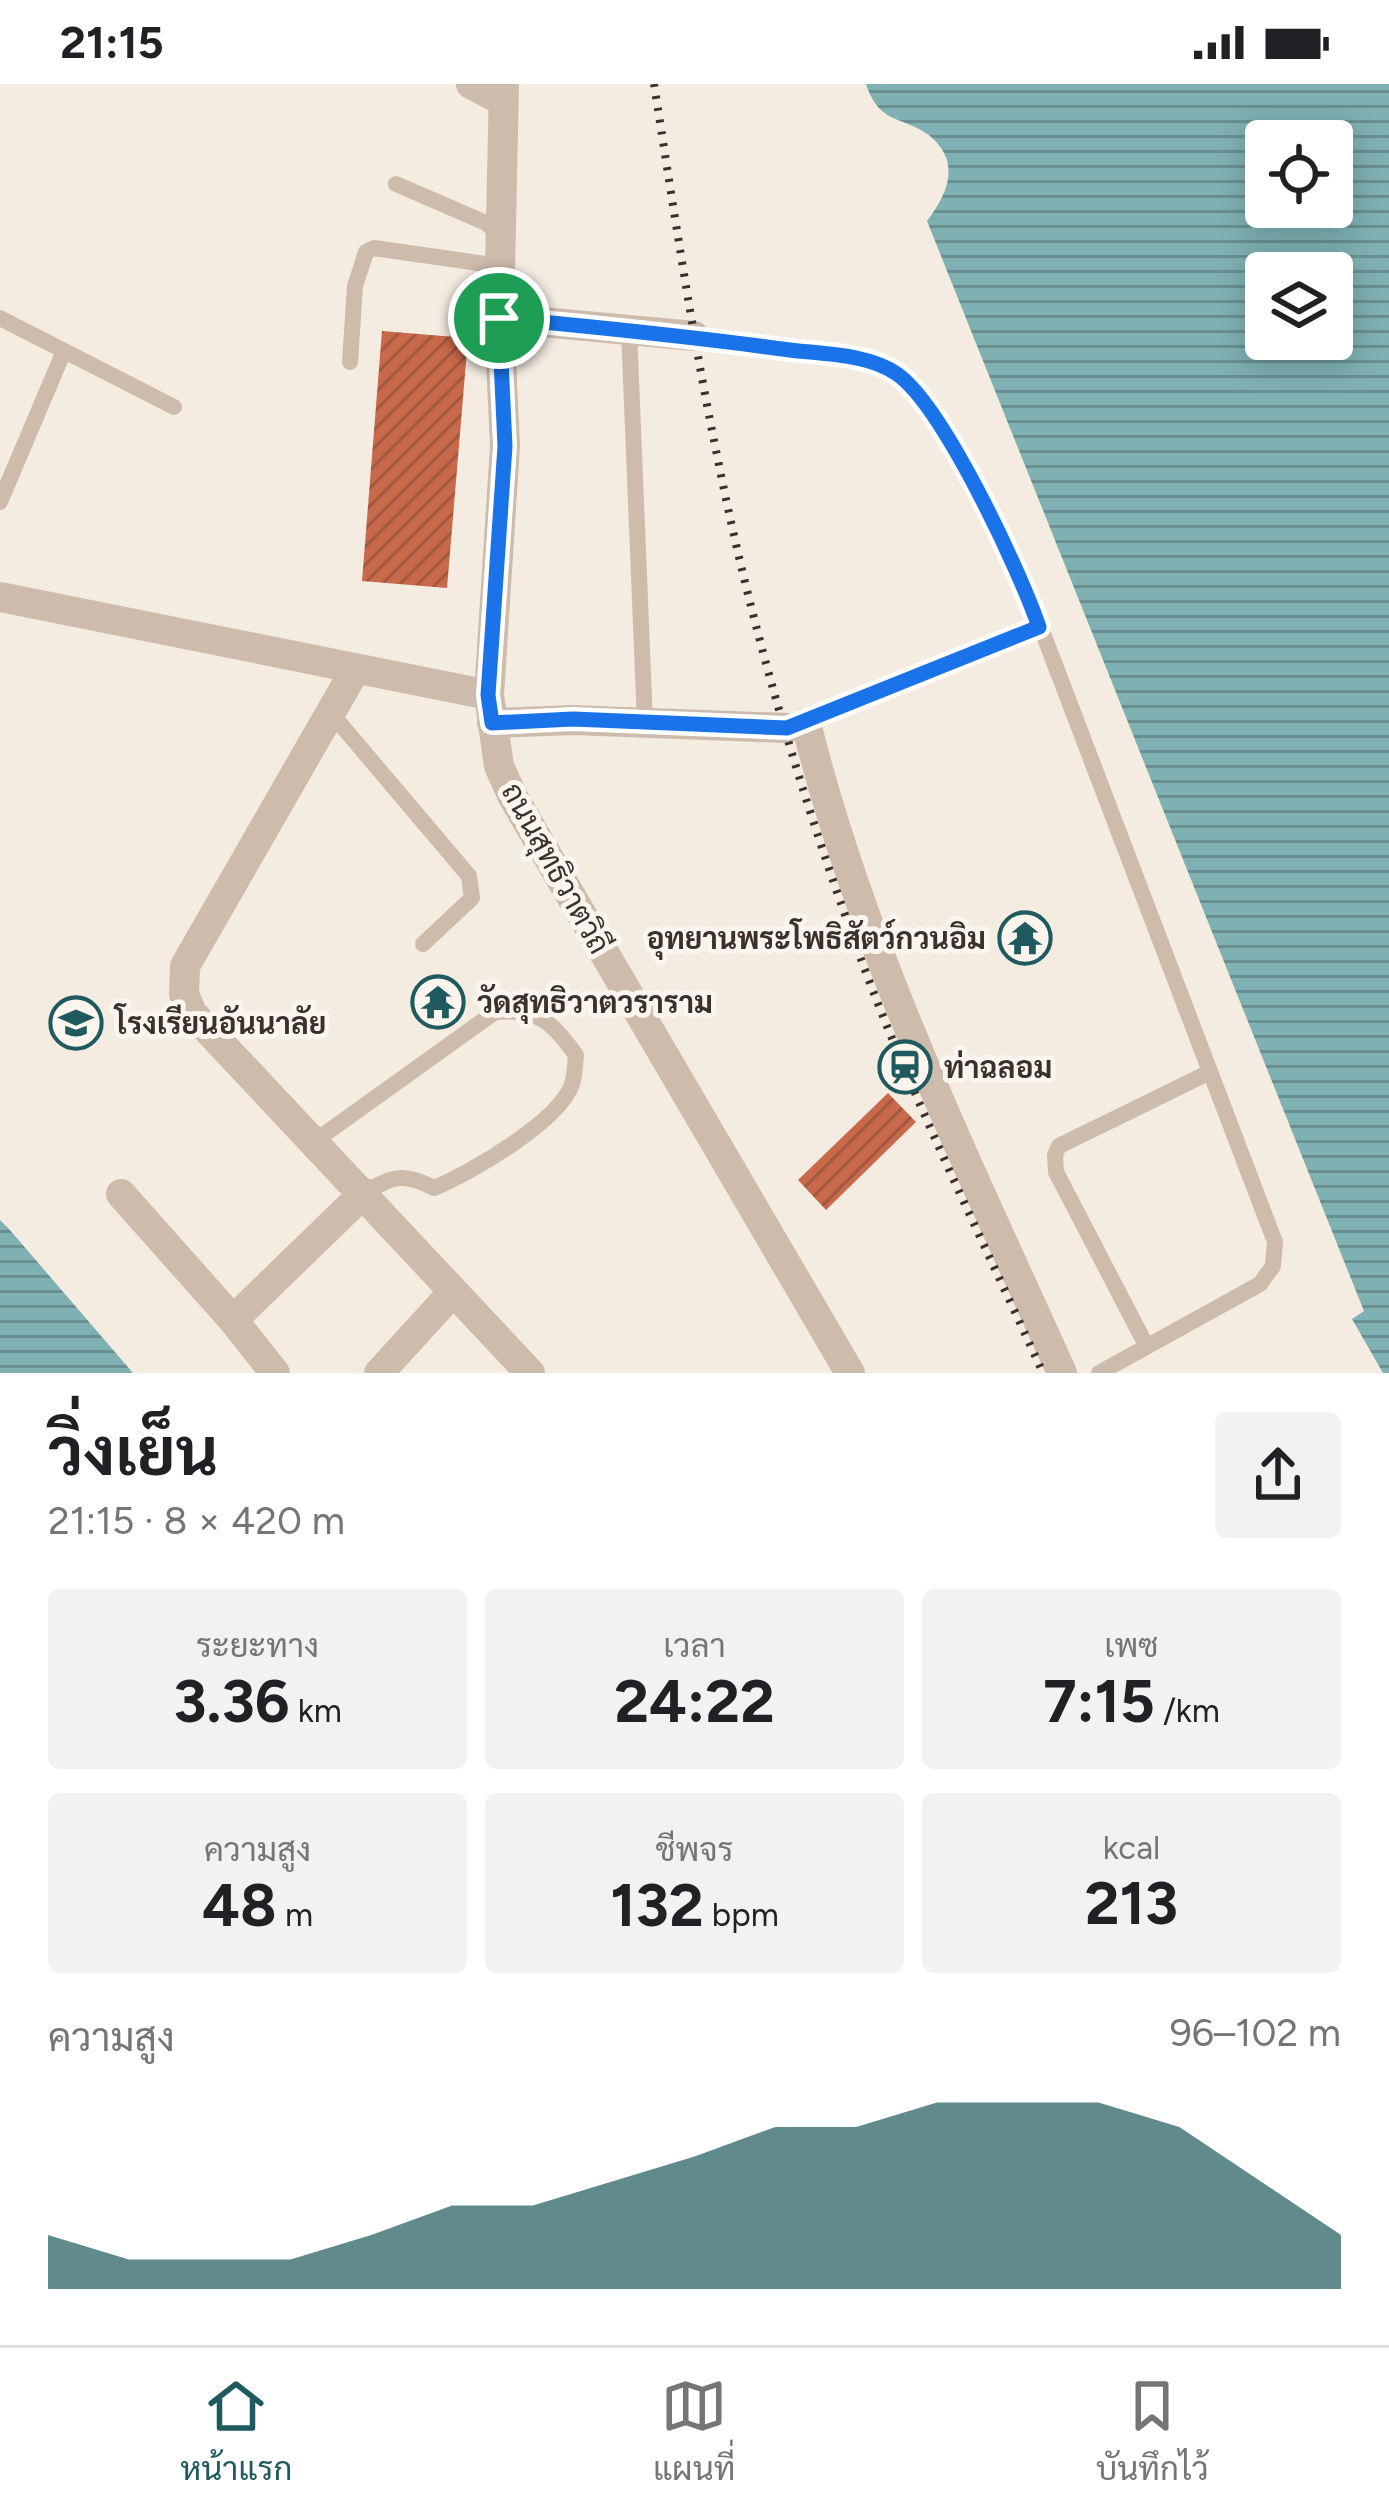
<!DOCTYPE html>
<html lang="th">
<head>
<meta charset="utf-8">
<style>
	body { margin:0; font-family:Figtree,Sarabun,sans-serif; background:#f2f2f2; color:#202124; height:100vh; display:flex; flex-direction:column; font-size:45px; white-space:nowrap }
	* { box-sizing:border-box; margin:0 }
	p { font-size:39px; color:#757577 }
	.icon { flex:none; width:66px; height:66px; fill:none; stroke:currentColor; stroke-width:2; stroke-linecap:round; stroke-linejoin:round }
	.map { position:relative; height:1289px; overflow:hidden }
	.side { display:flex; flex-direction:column; background:#fff; flex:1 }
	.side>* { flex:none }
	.buttons { position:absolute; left:1245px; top:36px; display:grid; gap:24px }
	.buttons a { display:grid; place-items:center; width:108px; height:108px; border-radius:12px; background:#fff; box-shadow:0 6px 30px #0003; font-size:60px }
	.pin { position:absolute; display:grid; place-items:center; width:102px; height:102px; color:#fff; margin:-51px; border:6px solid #fff; border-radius:50%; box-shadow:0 3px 12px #0007 }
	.round { display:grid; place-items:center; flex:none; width:126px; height:126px; border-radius:12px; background:#f2f2f2 }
	.overview { display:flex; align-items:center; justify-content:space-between; height:204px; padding:0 48px }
	h1 { font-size:66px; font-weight:700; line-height:90px }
	.stats { display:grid; grid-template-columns:repeat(3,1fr); gap:18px; height:204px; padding:12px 48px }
	.stats div { display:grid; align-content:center; border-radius:12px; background:#f2f2f2; text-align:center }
	.stats b { font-size:60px; font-weight:700 }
	.stats small { font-size:33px; font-weight:400 }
	.stats p { font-size:33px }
	.chart { height:336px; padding:24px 48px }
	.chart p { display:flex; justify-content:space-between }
	.chart svg { width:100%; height:216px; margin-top:12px; fill:#1f5a5e; opacity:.7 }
	.status { display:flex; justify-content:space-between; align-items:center; height:84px; padding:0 60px; background:#fff; direction:ltr }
	.status svg { height:33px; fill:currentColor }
	.dock { display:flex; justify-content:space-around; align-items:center; height:168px; border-top:3px solid #e0e0e0; background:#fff; font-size:33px; color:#757577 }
	.dock a { display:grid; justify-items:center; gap:6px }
	.dock .on { color:#1f5a5e }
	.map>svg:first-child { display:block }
</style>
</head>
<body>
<div class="status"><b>21:15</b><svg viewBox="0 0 49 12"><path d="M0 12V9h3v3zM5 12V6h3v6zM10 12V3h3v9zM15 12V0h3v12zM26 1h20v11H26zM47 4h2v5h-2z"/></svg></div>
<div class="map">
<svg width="1389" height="1289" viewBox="0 0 1389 1289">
	<defs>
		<pattern id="water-rules" width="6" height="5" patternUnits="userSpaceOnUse" patternTransform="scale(3)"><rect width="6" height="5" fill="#7fb0b2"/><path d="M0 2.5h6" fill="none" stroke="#699091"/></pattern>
		<pattern id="building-hatch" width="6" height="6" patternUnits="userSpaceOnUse" patternTransform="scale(3)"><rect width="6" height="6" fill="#c8694b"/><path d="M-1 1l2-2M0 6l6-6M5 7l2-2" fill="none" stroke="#a4573f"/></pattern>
	</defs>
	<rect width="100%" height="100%" fill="#f4ebe1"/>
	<!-- water -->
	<path fill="url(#water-rules)" fill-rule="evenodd" d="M866 0H1389V1289H1383L1352 1235 1364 1227 927 137C947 111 962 79 930 52 903 31 880 42 866 0ZM1266 57H1332V123H1266ZM1266 189H1332V255H1266Z
		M0 1136 9 1145 133 1289H0Z"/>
	<!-- building -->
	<path fill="url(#building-hatch)" d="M382 247 468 254 447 504 362 497Z
		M888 1009 916 1038 826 1126 798 1096Z"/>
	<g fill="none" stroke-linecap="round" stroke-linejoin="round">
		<!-- lane -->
		<path stroke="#cdbbac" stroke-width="16" d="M396 100 486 139 500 152
			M0 234 174 323
			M629 246 645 639
			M694 252 851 274 895 288 931 324 1025 502 1275 1158 1273 1182 1260 1200 1099 1289
			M350 278 355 202 366 168 374 164 500 182
			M0 418 64 267
			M331 629 469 792 472 814 423 860
			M801 640 1039 543
			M315 1057 495 928C539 925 550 936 576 971 575 980 575 992 572 1000 560 1037 469 1090 434 1104 404 1088 393 1092 364 1109
			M1146 1261 1056 1088 1055 1071 1059 1062 1210 988"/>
		<!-- street -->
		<path stroke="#cdbbac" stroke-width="30" d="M471 0 503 17
			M504 0 499 234 505 362 489 611 499 682 513 713 850 1289
			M499 234 694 252
			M0 513 489 611
			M355 586 185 882 184 910 192 929 530 1289
			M492 639 573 636 787 644
			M806 639C862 865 967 1078 1062 1289
			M121 1110 233 1236 275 1289
			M233 1236 364 1109
			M379 1289 452 1209"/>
		<!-- rail -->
		<path stroke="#3b302b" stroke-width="8" stroke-dasharray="3 9" stroke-linecap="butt" d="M654 0C674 126 692 251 718 376 750 538 798 701 854 856 907 1004 978 1146 1043 1289"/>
	</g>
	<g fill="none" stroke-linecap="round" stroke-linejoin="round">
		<!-- route casing -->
		<g stroke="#fff" stroke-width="24">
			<path id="route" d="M499 234C596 243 693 253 790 266 823 270 869 270 897 290 943 322 1020 487 1039 543L787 644 573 635 492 639 488 611 505 362Z"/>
		</g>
		<!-- route -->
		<use href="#route" stroke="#1a73e8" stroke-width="15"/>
	</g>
	<!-- icons -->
	<defs>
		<g id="temple-ring" transform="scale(2.7)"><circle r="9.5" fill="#fbf5ee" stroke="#1f5a5e" stroke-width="1.5"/><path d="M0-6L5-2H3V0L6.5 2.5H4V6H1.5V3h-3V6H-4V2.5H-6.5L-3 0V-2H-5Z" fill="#1f5a5e"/></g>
		<g id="school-ring" transform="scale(2.7)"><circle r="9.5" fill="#fbf5ee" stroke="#1f5a5e" stroke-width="1.5"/><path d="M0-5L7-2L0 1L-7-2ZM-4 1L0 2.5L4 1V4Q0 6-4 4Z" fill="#1f5a5e"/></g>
		<g id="station-ring" transform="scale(2.7)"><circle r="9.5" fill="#fbf5ee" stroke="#1f5a5e" stroke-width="1.5"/><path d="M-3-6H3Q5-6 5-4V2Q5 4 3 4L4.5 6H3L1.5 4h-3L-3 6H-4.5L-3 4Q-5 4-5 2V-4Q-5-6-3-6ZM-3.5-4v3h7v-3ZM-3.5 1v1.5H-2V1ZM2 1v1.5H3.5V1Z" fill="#1f5a5e"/></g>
	</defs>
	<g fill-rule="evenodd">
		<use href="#temple-ring" x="1025" y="854"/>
		<use href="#temple-ring" x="438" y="918"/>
		<use href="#school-ring" x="76" y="939"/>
		<use href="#station-ring" x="905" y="983"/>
	</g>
	<g text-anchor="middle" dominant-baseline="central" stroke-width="10" stroke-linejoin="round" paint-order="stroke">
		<!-- street labels -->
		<g font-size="30" fill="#3b302b" stroke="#fbf5ee">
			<text transform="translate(556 784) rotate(61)">ถนนสุทธิวาตวิถี</text>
		</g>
		<!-- poi labels -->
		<g font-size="30" font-weight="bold" fill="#3b302b" stroke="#fbf5ee" text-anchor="start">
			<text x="986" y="854" text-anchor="end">อุทยานพระโพธิสัตว์กวนอิม</text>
			<text x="477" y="918">วัดสุทธิวาตวราราม</text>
			<text x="115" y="939">โรงเรียนอันนาลัย</text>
			<text x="944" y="983">ท่าฉลอม</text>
		</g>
	</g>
</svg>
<div class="buttons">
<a><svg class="icon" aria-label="locate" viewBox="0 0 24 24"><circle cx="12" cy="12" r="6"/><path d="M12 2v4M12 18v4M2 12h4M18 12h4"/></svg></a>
<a><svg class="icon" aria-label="layers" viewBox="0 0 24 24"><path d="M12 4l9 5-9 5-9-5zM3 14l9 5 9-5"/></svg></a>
</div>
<div class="pin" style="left:499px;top:234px;background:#1e9e55"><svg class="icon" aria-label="arrive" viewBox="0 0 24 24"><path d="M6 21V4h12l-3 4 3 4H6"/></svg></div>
</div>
<section class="side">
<div class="overview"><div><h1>วิ่งเย็น</h1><p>21:15 · 8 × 420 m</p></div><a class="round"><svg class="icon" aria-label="share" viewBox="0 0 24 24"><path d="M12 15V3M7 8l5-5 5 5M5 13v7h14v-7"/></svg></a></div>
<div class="stats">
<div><p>ระยะทาง</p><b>3.36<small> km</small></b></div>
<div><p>เวลา</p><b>24:22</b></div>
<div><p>เพซ</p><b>7:15<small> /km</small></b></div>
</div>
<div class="stats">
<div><p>ความสูง</p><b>48<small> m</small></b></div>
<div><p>ชีพจร</p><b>132<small> bpm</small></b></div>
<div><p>kcal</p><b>213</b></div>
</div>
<div class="chart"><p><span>ความสูง</span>96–102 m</p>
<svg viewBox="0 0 160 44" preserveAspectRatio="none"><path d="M0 44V33L10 38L20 38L30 38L40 33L50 27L60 27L70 22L80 17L90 11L100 11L110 6L120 6L130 6L140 11L150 22L160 33V44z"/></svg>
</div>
</section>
<nav class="dock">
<a class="on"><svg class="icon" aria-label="home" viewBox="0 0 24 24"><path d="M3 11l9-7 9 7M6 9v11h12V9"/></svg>หน้าแรก</a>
<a><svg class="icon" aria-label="map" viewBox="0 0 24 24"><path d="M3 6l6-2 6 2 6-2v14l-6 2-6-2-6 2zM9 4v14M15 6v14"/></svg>แผนที่</a>
<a><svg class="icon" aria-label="saved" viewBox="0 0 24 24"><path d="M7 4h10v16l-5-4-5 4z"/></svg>บันทึกไว้</a>
</nav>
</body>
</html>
